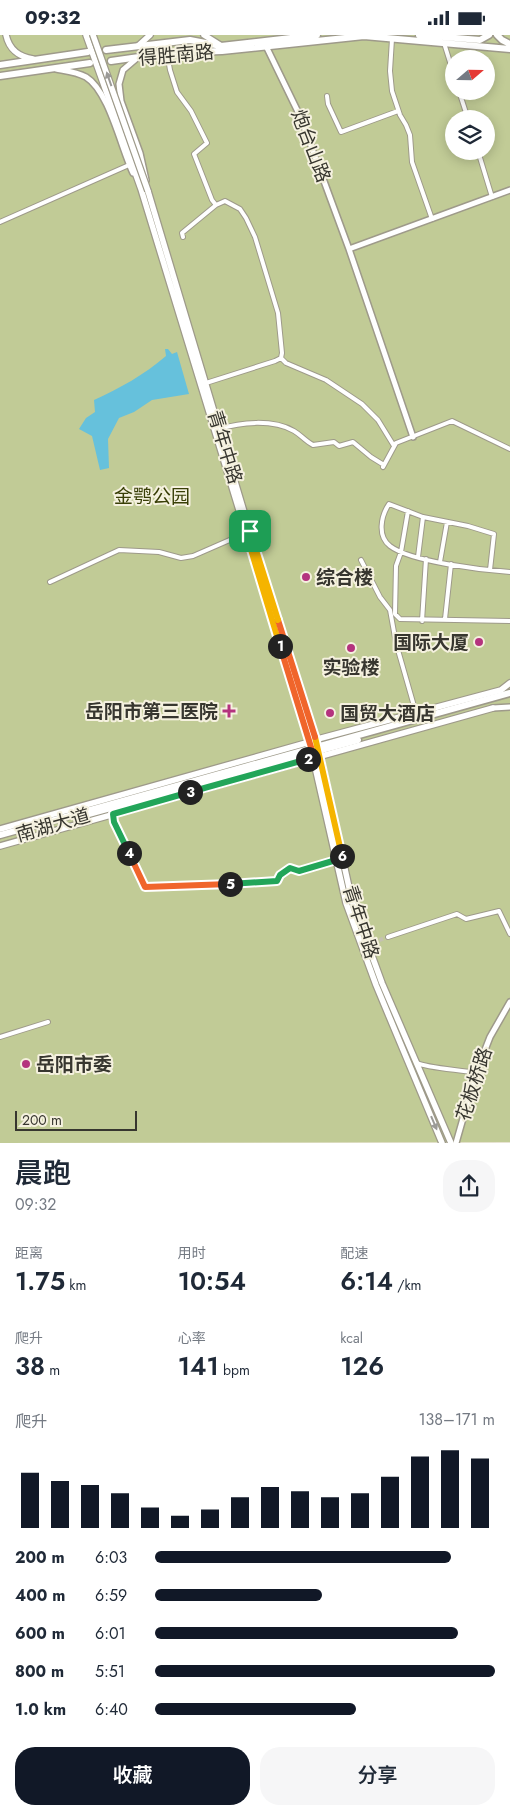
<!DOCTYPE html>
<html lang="zh">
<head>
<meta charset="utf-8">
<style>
	body { margin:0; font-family:Jost,"Noto Sans SC",sans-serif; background:#f6f6f7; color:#1f2937; height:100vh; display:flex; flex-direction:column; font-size:19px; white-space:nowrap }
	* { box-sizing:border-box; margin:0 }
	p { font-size:16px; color:#747a83 }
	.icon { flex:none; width:28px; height:28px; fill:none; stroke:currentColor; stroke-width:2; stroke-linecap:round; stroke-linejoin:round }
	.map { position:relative; height:1108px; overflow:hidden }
	.side { display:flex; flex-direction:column; background:#fff; flex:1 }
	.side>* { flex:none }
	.needle { width:32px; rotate:70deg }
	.tools { position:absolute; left:445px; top:15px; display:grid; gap:10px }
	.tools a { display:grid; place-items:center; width:50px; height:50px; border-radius:50%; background:#fff; box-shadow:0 2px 12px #0003; font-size:25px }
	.scale { position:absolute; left:15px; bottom:12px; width:122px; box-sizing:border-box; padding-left:5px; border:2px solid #37362f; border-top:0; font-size:14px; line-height:18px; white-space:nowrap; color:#37362f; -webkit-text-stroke:4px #f5f1df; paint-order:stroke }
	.pin { position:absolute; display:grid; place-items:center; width:42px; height:42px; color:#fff; margin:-21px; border-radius:10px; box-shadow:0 2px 8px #0006 }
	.km { position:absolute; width:25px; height:25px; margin:-12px; border-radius:50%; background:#222; color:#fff; font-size:14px; line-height:25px; text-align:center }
	.round { display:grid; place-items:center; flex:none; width:52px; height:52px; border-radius:20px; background:#f6f6f7 }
	.summary { display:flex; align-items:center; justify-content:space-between; height:85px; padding:0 15px }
	h1 { font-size:28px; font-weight:600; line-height:38px }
	.figures { display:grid; grid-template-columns:repeat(3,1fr); gap:8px; height:85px; padding:5px 15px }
	.figures div { display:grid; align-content:center }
	.figures b { font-size:25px; font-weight:600 }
	.figures small { font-size:14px; font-weight:400 }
	.figures p { font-size:14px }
	.chart { height:140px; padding:10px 15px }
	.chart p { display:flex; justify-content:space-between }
	.chart svg { width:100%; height:90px; margin-top:5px; stroke:#111827; stroke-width:6 }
	.primary-button { display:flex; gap:10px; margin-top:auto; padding:10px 15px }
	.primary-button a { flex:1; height:58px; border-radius:20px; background:#111827; color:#fff; font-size:20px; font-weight:600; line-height:58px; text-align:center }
	.primary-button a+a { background:#f6f6f7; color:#1f2937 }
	ul { padding:0 15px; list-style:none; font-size:16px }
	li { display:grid; grid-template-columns:80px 60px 1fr; align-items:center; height:38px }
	li i { height:12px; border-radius:6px; background:#111827 }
	.status { display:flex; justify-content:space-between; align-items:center; height:35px; padding:0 25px; background:#fff; direction:ltr }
	.status svg { height:14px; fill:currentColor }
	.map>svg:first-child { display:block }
</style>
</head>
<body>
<div class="status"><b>09:32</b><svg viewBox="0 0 49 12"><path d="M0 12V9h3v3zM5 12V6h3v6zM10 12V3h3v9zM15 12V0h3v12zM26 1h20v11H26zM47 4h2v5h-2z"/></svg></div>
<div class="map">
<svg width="510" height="1108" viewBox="0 0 510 1108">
	<rect width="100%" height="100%" fill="#e8e4d2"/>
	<!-- green -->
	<path fill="#c1cb96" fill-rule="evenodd" d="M0 0H510V1107L0 1108ZM454 24H486V56H454ZM454 84H486V116H454Z"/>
	<!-- water -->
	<path fill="#66c1dc" d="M165 314H168L172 319 177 317 189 359 152 365 134 377 119 383 108 404 109 433 100 435 92 401 79 394 86 383 95 377 94 365C120 353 144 340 166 321Z"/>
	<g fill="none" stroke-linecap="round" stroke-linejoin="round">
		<!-- minor-tunnel -->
		<path stroke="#c5c1b1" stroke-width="4" stroke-dasharray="4 2" stroke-linecap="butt" d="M368 909 388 902"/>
		<!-- minor casing -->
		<g stroke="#9e9a8a" stroke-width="6">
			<path id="minor" d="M392 4 390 36 392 56 400 80 406 90 410 100 412 127 432 184
				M444 8 454 40
				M167 18 170 35 177 57 191 76 207 108 194 119 212 165 216 170 182 198 183 202
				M459 56 468 84
				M327 61 328 69 341 97 398 76
				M478 116 492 162
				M0 187 129 130
				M281 323 286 328 326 345 362 369 378 385 394 411
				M206 348 275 326 281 323 282 318 278 278 255 202 246 183 240 174 225 166 216 170
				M219 394C241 387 273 384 294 396 301 400 305 406 313 410L334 407 339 411 353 407 371 422 384 430
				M383 432 396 408 452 386 510 414
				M408 476 401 517 396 531 395 579 400 584 510 586
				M418 522 423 482
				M361 525 380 562 390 575 396 608 416 678
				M440 527 447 487
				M490 535 494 499 468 491 423 482 389 469C381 481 377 501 390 511 411 527 483 535 510 537
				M50 547 119 515 159 517 181 523 193 521 248 497
				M445 584 451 529
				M422 586 426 524
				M113 779 114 787 145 852 150 853 277 846 280 840 290 833 299 836 338 825
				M388 902 457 879 466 884 499 876 510 899
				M0 1002 48 987
				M417 1028C427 1033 462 1035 476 1038"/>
		</g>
		<!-- tertiary casing -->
		<g stroke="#9e9a8a" stroke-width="8">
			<path id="tertiary" d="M266 11 300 81 349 214 413 402
				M137 23 123 35 119 49 121 66 140 118 146 145
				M56 34C67 36 77 37 86 42 109 56 121 113 133 138
				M349 214 510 155
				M493 673 510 672
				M456 1108 476 1038 490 1002 510 967"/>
		</g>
		<!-- secondary casing -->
		<g stroke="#9e9a8a" stroke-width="8">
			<path id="secondary" d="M6 0C9 14 19 22 33 24
				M86 0 141 154 308 701 346 868 376 950 442 1108
				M204 0 220 10
				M138 11 150 0
				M148 156 256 517 318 711 352 866 382 948 451 1108
				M314 705 501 655 510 648
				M0 794 306 708
				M0 811 493 673"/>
		</g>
		<!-- primary casing -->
		<g stroke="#9e9a8a" stroke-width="9">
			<path id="primary" d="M419 0 480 5 489 0
				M497 0 502 5 510 9
				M106 15 190 5 221 11 317 0
				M111 26 167 18 222 16 364 1 510 14
				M0 30 88 17
				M0 41 90 28
				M85 780 358 705
				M0 800 510 658"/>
		</g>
		<!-- minor -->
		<use href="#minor" stroke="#fff" stroke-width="4"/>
		<!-- tertiary -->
		<use href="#tertiary" stroke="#fff" stroke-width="5"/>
		<!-- secondary -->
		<use href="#secondary" stroke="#fff" stroke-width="5.5"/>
		<!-- primary -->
		<use href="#primary" stroke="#fff" stroke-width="6"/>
		<!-- secondary-bridge casing -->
		<g stroke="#9e9a8a" stroke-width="8" stroke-linecap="butt">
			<path id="secondary-bridge" d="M93 0 148 156
				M306 708 310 706"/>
		</g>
		<!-- secondary-bridge -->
		<use href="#secondary-bridge" stroke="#fff" stroke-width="5.5"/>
	</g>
	<!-- one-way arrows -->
	<defs><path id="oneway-solid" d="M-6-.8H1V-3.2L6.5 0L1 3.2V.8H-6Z" transform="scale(1.25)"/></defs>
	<g fill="#9b9a97">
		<use href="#oneway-solid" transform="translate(109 44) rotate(-109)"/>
		<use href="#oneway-solid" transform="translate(434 1088) rotate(67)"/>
	</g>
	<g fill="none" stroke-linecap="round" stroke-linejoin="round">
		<!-- split-1 casing -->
		<g stroke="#fff" stroke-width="10">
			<path id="split-1" d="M250 496 246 498 280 611"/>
		</g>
		<!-- split-2 casing -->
		<g stroke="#fff" stroke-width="10">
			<path id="split-2" d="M280 611 314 722 308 724"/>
		</g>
		<!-- split-3 casing -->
		<g stroke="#fff" stroke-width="10">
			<path id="split-3" d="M190 757 308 724"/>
		</g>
		<!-- split-4 casing -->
		<g stroke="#fff" stroke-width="10">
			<path id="split-4" d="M129 818 114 787 113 779 190 757"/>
		</g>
		<!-- split-5 casing -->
		<g stroke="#fff" stroke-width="10">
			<path id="split-5" d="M129 818 145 852 230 849"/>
		</g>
		<!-- split-6 casing -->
		<g stroke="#fff" stroke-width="10">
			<path id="split-6" d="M230 849 277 846 280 840 290 833 299 836 343 823 342 821"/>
		</g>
		<!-- split-7 casing -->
		<g stroke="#fff" stroke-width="10">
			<path id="split-7" d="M315 702 342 821"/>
		</g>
		<!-- split-8 casing -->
		<g stroke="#fff" stroke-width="10">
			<path id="split-8" d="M278 585 315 702"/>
		</g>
		<!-- split-9 casing -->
		<g stroke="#fff" stroke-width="10">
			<path id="split-9" d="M250 496 278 585"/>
		</g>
		<!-- split-1 -->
		<use href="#split-1" stroke="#f5b400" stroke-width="6"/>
		<!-- split-2 -->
		<use href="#split-2" stroke="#f0652b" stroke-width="6"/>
		<!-- split-3 -->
		<use href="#split-3" stroke="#22a559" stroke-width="6"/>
		<!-- split-4 -->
		<use href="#split-4" stroke="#22a559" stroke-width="6"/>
		<!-- split-5 -->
		<use href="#split-5" stroke="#f0652b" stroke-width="6"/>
		<!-- split-6 -->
		<use href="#split-6" stroke="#22a559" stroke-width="6"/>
		<!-- split-7 -->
		<use href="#split-7" stroke="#f5b400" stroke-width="6"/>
		<!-- split-8 -->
		<use href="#split-8" stroke="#f0652b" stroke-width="6"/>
		<!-- split-9 -->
		<use href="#split-9" stroke="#f5b400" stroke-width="6"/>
	</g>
	<!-- markers -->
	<g fill="#b4337e" stroke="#f5f1df" stroke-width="2">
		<circle cx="306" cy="542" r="5"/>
		<circle cx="479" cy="607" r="5"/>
		<circle cx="351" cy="613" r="5"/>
		<path d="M226.5 668.5h5v5h5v5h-5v5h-5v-5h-5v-5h5z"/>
		<circle cx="330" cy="678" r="5"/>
		<circle cx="26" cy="1029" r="5"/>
	</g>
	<g text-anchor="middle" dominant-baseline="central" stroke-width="4" stroke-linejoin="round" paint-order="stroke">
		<!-- street labels -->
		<g font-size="19" fill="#37362f" stroke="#f5f1df">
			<text transform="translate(176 20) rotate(-5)">得胜南路</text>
			<text transform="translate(311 111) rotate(69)">炮台山路</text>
			<text transform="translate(225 412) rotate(73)">青年中路</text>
			<text transform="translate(53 790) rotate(-16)">南湖大道</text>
			<text transform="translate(361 887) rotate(72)">青年中路</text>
			<text transform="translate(474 1049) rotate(-72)">花板桥路</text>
		</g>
		<!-- park labels -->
		<g font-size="19" fill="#393f07" stroke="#f5f1df">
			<text x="152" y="461">金鹗公园</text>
		</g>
		<!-- poi labels -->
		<g font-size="19" font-weight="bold" fill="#37362f" stroke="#f5f1df" text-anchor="start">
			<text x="316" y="542">综合楼</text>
			<text x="469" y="607" text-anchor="end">国际大厦</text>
			<text x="351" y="632" text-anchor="middle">实验楼</text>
			<text x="218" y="676" text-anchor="end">岳阳市第三医院</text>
			<text x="340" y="678">国贸大酒店</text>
			<text x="36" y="1029">岳阳市委</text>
		</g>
	</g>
</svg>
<div class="tools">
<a><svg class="needle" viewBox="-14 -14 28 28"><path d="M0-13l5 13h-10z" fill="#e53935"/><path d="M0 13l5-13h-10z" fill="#747a83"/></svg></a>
<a><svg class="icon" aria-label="layers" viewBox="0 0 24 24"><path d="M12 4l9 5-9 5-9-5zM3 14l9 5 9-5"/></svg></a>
</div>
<div class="scale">200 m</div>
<div class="pin" style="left:250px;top:496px;background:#1e9e55"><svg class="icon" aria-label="arrive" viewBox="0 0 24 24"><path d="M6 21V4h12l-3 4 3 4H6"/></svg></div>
<b class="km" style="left:280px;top:611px">1</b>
<b class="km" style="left:308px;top:724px">2</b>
<b class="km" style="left:190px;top:757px">3</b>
<b class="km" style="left:129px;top:818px">4</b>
<b class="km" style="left:230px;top:849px">5</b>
<b class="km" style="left:342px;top:821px">6</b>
</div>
<section class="side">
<div class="summary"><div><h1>晨跑</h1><p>09:32</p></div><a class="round"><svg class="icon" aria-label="share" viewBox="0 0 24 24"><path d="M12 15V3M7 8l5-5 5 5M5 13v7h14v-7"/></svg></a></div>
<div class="figures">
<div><p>距离</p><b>1.75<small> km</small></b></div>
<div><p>用时</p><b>10:54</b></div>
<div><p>配速</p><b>6:14<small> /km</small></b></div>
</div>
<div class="figures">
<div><p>爬升</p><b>38<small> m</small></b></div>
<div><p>心率</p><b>141<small> bpm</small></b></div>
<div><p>kcal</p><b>126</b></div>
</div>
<div class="chart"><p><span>爬升</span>138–171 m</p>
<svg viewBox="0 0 160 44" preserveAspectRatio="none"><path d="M5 44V17M15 44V21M25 44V23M35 44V27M45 44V34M55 44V38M65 44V35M75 44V29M85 44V24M95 44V26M105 44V29M115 44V27M125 44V19M135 44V9M145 44V6M155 44V10"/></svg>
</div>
<ul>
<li><b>200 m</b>6:03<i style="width:87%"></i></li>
<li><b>400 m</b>6:59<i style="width:49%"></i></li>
<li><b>600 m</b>6:01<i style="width:89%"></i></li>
<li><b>800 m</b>5:51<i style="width:100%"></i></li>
<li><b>1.0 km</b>6:40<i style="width:59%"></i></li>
</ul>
<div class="primary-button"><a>收藏</a><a>分享</a></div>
</section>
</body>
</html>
